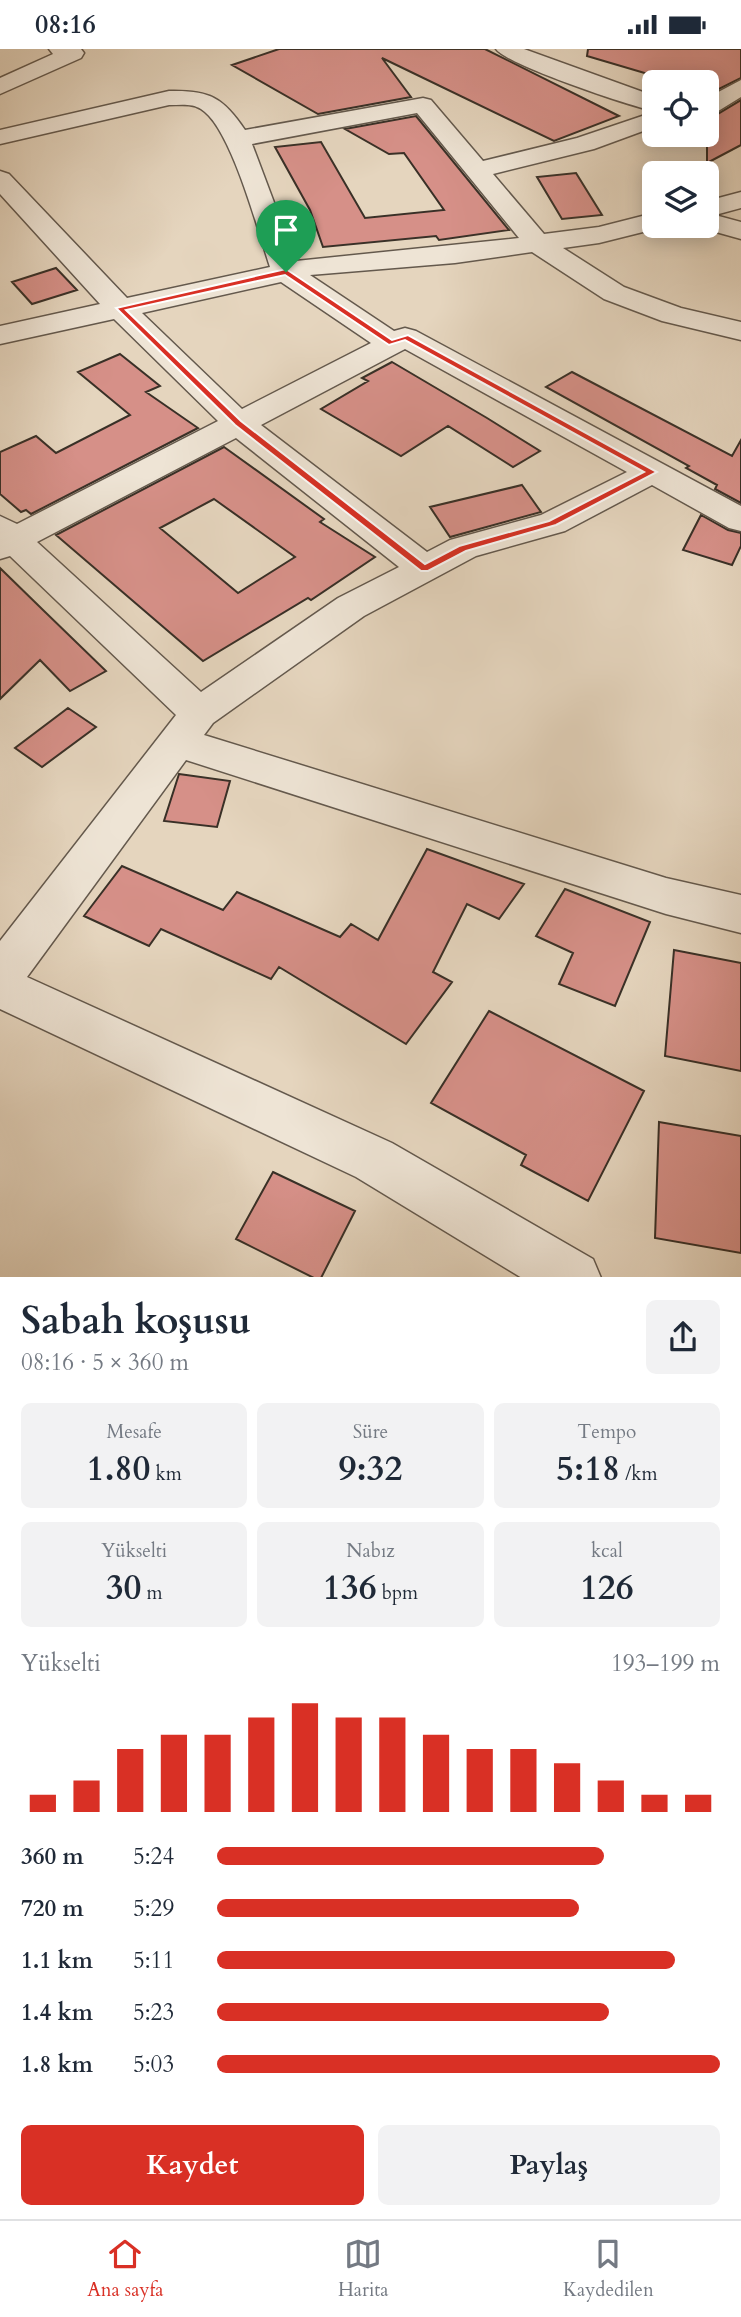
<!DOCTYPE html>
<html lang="tr">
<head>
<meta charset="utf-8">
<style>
	body { margin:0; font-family:Cardo,serif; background:#f2f2f3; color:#1f2937; height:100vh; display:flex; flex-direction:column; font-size:26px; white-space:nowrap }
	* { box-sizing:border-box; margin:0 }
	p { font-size:23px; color:#747a83 }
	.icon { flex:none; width:38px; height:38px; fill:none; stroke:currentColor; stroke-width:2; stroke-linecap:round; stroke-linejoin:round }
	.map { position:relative; height:1228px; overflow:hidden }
	.details { display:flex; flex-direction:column; background:#fff; flex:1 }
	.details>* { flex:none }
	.tools { position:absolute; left:642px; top:21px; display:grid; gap:14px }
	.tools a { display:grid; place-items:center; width:77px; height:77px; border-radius:10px; background:#fff; box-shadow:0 4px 18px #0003; font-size:35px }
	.pin { position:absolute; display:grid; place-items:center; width:60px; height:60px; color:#fff; margin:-72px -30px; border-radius:50% 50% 50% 0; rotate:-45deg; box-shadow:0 0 7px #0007 }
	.pin .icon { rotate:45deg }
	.round { display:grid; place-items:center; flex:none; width:74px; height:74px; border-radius:10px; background:#f2f2f3 }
	.overview { display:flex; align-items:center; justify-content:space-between; height:119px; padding:0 21px }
	h1 { font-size:38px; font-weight:700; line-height:52px }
	.figures { display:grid; grid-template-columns:repeat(3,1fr); gap:10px; height:119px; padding:7px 21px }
	.figures div { display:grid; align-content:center; border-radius:10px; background:#f2f2f3; text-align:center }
	.figures b { font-size:35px; font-weight:700 }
	.figures small { font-size:19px; font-weight:400 }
	.figures p { font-size:19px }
	.chart { height:196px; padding:14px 21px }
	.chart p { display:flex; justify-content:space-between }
	.chart svg { width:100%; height:126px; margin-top:7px; stroke:#d93025; stroke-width:6 }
	.primary-button { display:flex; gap:14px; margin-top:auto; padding:14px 21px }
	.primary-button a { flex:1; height:80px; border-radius:10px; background:#d93025; color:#fff; font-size:28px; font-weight:700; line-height:80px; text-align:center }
	.primary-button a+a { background:#f2f2f3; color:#1f2937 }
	ul { padding:0 21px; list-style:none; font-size:23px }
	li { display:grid; grid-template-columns:112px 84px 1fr; align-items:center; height:52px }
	li i { height:18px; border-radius:9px; background:#d93025 }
	.status { display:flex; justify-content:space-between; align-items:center; height:49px; padding:0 35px; background:#fff; direction:ltr }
	.status svg { height:19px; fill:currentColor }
	.tab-bar { display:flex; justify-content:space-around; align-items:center; height:98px; border-top:2px solid #e0e1e3; background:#fff; font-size:19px; color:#747a83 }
	.tab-bar a { display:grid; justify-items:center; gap:4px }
	.tab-bar .active { color:#d93025 }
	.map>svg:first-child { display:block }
</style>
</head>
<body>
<div class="status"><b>08:16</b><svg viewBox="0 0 49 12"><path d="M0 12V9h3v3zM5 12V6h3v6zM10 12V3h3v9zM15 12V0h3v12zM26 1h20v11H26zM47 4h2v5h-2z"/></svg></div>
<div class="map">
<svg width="741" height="1229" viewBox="0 0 741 1229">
	<rect width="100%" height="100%" fill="#e5d5be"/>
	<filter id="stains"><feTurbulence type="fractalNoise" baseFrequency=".00286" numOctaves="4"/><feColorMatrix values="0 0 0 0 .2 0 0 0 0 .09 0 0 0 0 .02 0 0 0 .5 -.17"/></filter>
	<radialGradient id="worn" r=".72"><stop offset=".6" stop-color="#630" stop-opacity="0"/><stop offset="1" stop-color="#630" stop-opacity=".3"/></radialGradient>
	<!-- building -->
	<path fill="#d69088" stroke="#393027" stroke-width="2" fill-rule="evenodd" d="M279 0H485L619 67 554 92 382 9 411 48 318 65 232 16Z
		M588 0H741V29L707 46V33H675L587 7Z
		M741 51V96L707 114V68L716 66Z
		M416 67 509 181 439 191 436 187 323 198 310 161 275 98 321 93 365 169 444 161 404 104 389 105 345 80Z
		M576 124 602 166 562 170 537 128Z
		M56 219 77 241 32 255 12 233Z
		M120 305 160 337 146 343 198 379 31 465 26 461 21 463 0 445V403L36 387 56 404 130 366 78 323Z
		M392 313 487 369 540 402 513 418 448 377 401 407 321 360 368 332 362 329Z
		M572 323 732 407 741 391V454L715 440 717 436 686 419 689 417 546 338Z
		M224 398 324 470 320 473 375 508 311 551 308 549 203 612 56 486ZM214 450 295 508 238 544 160 479Z
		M522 436 541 463 450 488 430 458Z
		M701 466 728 481 741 484V497L732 516 683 501Z
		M0 519 42 560 106 622 70 642 40 611 0 650Z
		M68 659 96 678 42 718 15 699Z
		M179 725 230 732 217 778 164 772Z
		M427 800 524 835 499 870 467 855 433 923 452 933 406 995 279 918 271 930 161 880 149 897 84 867 122 817 223 861 237 843 340 888 351 875 378 891Z
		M565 840 650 873 615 957 559 935 573 904 536 887Z
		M674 901 741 914V1022L665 1007Z
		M489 962 644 1042 588 1152 521 1116 526 1106 431 1054Z
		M659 1073 741 1087V1204L655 1189Z
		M273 1123 355 1162 321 1229H314L236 1190Z"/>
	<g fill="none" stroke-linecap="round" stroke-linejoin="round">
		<!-- minor casing -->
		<g stroke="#64594d" stroke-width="3">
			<path id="minor" d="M49 0H81L84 4 81 9 0 45V29L53 5Z
				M496 0H524L654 47V62C630 57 507 16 496 0Z
				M741 31V48L715 64 707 66V49Z
				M169 42C209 41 223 48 245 81L423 49 431 51 483 112 577 89 654 63V78L594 100 493 125 544 185 599 178 654 164V177L663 178 599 194 563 199 624 238 681 259 741 273V291L662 272 604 250 532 203 455 214 310 226 394 282 405 279 416 282 741 457V482L729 479 652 436 565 482 476 507 364 567 213 674 204 686 666 829 741 846V884L666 865 186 711 27 928 392 1094 593 1210 601 1229H522L356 1128 0 960V892L176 666 10 507 0 510V467L17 475 218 372 114 270 0 295V277L100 255 0 145V122L9 125 127 249 270 218C258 182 231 78 201 60 192 54 180 56 169 56L0 95V81ZM417 64 519 189 296 212 252 95ZM281 233 371 294 242 360 142 264ZM405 300 627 423 541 466 450 491 427 503 261 376ZM236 389 399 518 338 549 201 643 37 493Z
				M741 143V159L715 166 741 173V190L698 178 707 177V152Z"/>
		</g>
		<!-- minor -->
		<use href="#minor" fill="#eee4d5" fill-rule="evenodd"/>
	</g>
	<!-- route -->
	<path fill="#d93025" stroke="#fff" stroke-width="2" fill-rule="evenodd" d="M286 220 392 291 408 286 657 423 556 476 466 502 428 522H421L235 376 116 259ZM285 226 389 296 405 291 644 423 549 472 459 497 425 515 241 372 126 261Z"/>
	<rect width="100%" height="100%" filter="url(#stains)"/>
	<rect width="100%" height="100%" fill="url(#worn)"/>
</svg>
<div class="tools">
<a><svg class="icon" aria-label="locate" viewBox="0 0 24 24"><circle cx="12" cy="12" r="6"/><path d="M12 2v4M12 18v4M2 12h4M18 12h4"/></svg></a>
<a><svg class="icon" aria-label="layers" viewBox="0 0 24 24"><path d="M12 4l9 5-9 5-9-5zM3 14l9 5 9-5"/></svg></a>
</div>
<div class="pin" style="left:286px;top:223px;background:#1e9e55"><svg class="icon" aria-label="arrive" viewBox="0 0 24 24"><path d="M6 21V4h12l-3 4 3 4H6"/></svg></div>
</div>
<section class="details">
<div class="overview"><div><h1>Sabah koşusu</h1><p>08:16 · 5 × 360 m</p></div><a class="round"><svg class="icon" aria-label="share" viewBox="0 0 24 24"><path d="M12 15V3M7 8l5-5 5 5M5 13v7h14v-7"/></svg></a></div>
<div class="figures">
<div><p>Mesafe</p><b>1.80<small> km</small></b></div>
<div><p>Süre</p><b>9:32</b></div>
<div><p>Tempo</p><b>5:18<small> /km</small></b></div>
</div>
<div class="figures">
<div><p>Yükselti</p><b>30<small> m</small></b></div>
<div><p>Nabız</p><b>136<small> bpm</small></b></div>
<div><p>kcal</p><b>126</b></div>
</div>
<div class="chart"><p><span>Yükselti</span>193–199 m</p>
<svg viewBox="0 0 160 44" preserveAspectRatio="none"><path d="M5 44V38M15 44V33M25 44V22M35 44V17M45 44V17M55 44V11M65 44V6M75 44V11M85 44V11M95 44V17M105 44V22M115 44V22M125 44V27M135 44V33M145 44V38M155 44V38"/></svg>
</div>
<ul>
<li><b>360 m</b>5:24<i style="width:77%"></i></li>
<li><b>720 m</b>5:29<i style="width:72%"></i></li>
<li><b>1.1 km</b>5:11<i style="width:91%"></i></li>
<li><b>1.4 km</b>5:23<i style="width:78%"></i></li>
<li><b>1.8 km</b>5:03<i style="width:100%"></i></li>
</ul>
<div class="primary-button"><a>Kaydet</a><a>Paylaş</a></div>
</section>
<nav class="tab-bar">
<a class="active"><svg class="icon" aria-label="home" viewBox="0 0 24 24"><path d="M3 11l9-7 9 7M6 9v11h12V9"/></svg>Ana sayfa</a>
<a><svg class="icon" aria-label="map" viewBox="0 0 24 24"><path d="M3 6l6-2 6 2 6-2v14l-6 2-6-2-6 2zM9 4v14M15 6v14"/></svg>Harita</a>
<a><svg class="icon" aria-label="saved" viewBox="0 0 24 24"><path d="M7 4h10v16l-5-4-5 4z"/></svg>Kaydedilen</a>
</nav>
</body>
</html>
